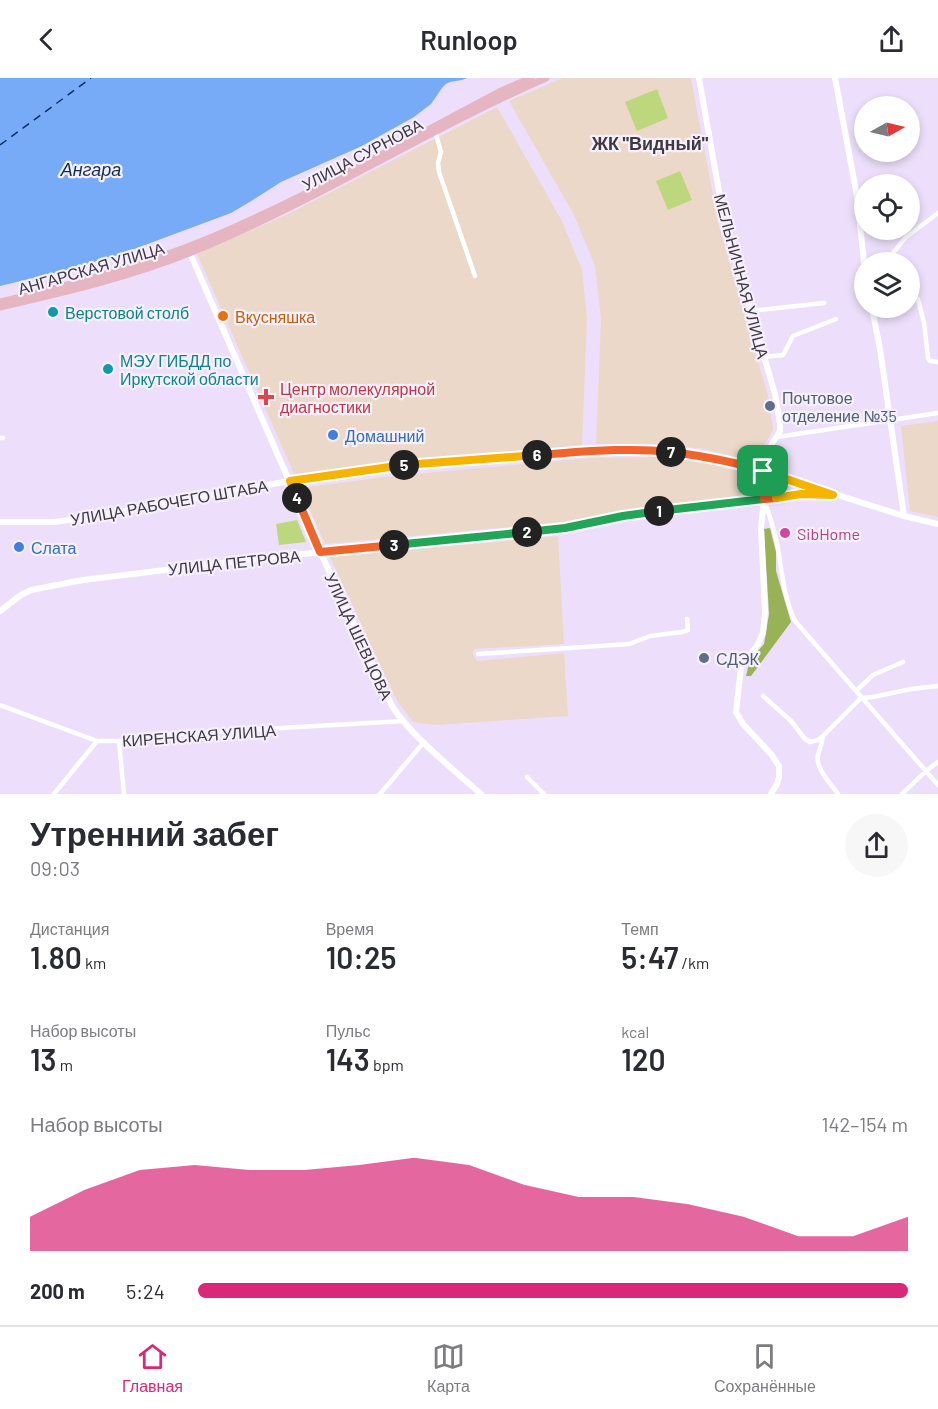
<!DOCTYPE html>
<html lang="ru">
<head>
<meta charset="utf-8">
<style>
	body { margin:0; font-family:Barlow,sans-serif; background:#f7f7f7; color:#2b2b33; height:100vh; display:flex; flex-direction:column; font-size:22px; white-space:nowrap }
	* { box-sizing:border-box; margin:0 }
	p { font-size:20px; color:#7c7c81 }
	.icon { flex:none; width:33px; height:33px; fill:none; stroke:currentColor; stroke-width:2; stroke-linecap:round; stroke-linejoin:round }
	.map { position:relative; height:716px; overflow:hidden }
	.panel { display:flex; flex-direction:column; background:#fff; flex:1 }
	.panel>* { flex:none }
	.needle { width:39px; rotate:82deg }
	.fabs { position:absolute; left:854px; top:18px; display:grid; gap:12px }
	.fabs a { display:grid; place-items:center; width:66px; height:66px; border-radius:50%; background:#fff; box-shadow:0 3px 9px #0003; font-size:30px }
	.pin { position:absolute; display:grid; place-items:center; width:51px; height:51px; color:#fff; margin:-26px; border-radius:12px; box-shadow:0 3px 9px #0006 }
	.km { position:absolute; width:30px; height:30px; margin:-15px; border-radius:50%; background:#222; color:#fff; font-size:16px; line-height:30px; text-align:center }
	.round { display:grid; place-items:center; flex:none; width:63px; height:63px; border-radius:32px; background:#f7f7f7 }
	.head { display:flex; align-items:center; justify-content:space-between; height:102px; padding:0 30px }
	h1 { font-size:33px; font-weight:600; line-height:45px }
	.stats { display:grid; grid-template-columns:repeat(3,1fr); gap:9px; height:102px; padding:6px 30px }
	.stats div { display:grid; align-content:center }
	.stats b { font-size:30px; font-weight:600 }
	.stats small { font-size:16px; font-weight:400 }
	.stats p { font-size:16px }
	.chart { height:168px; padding:12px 30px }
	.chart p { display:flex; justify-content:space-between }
	.chart svg { width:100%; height:108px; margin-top:6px; fill:#db2777; opacity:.7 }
	ul { padding:0 30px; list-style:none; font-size:20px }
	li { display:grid; grid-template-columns:96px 72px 1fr; align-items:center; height:45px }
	li i { height:15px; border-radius:8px; background:#db2777 }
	header { display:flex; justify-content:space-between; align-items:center; height:78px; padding:0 30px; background:#fff; font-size:27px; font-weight:600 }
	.tab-bar { display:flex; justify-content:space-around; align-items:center; height:84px; border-top:2px solid #e1e1e2; background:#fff; font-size:16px; color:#7c7c81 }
	.tab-bar a { display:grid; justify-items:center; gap:3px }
	.tab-bar .selected { color:#db2777 }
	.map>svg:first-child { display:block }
</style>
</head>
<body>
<header><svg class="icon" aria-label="back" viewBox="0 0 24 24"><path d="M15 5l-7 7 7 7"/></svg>Runloop<svg class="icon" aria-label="share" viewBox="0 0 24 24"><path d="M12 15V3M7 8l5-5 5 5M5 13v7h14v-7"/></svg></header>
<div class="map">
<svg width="938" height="716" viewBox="0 0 938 716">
	<rect width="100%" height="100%" fill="#eddffb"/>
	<!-- industrial -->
	<path fill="#ebd8c9" d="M563 0H691L718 144 768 318 773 352 763 369 757 385 705 371 657 366H596L601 241 595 188 574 137 509 23Z
		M497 29 562 143 582 192 587 241 582 367 391 385 295 398 197 176 288 136Z
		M938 343V439L910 433 901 348Z
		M657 379 703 384 756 398 757 417 622 432 564 444 325 466 300 410 393 398 589 380Z
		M558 458 564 566 475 571 472 575 477 583 564 575 568 638 435 647 413 644 396 621 330 479Z"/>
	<!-- green -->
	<path fill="#bdd77d" d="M657 11 668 40 637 53 625 24Z
		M680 93 692 122 668 132 656 103Z
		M297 442 306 464 279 467 276 446Z"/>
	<!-- forest -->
	<path fill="#99b256" d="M770 450 776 474V493L791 544 751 598H746L750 582 764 566 769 536 764 451Z"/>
	<!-- water -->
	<path fill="#78abf7" d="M0 0H467L462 2 450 4 446 6 442 10 431 26 414 39 362 68 281 104 248 125 231 135 118 177 66 192 0 208Z"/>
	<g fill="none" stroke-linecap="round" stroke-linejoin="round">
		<!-- ferry -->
		<path stroke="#0e2e5d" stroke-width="1.5" stroke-dasharray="8 6" stroke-linecap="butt" d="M0 67 91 0"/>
		<!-- street -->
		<path stroke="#fff" stroke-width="4.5" d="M435 53 441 74 438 85 439 94 475 198
			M886 184 905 160 938 135
			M909 220 914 219 918 221 924 245 928 280 930 283 938 284
			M750 233 824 225
			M763 279 783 277 793 258 836 241
			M777 359 938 335
			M0 360H3
			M765 424C770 439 775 454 778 470 782 495 784 520 795 543L938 707
			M478 576 629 566 650 558 682 554 688 552 687 541
			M856 613 873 597 903 584
			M763 618 791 643 805 661 810 664 818 662 823 658C822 665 820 671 818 677 815 690 831 706 838 716
			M0 627 97 663H119L160 657 404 643
			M823 658 861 620 873 619 911 611 938 608
			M119 663 124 716
			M527 699 544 716
			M54 716 97 663
			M380 716 424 664
			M902 716 926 693 938 684"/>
		<!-- secondary -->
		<path stroke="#fff" stroke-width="6" d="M699 0 724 142 775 316 780 345V353L768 372 765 381 763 393 764 421 761 450 765 533 763 555 758 566 741 589 736 634 743 646 771 676 779 688V699L777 706 771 716
			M835 0 857 118 864 184
			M190 175 317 467 392 628C412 659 453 691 481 716
			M872 230 880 271 904 438
			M0 444H54L90 439 284 404 393 388 589 373H657L704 378 736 385 904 438 938 446
			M0 533 21 517 31 512 83 502 273 479 565 450 623 438 668 432 801 416H826"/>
		<!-- primary -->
		<path stroke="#e5b5c2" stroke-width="7" d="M0 224C71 207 142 188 210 160 309 118 404 64 499 14L531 0
			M0 229C65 214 130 199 192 174 314 124 425 53 546 0"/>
	</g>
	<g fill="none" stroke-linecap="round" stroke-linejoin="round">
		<!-- split-1 casing -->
		<g stroke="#fff" stroke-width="12">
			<path id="split-1" d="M659 433 764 421 763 393"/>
		</g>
		<!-- split-2 casing -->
		<g stroke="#fff" stroke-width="12">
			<path id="split-2" d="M527 454 565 450 623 438 659 433"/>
		</g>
		<!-- split-3 casing -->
		<g stroke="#fff" stroke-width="12">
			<path id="split-3" d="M394 467 527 454"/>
		</g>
		<!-- split-4 casing -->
		<g stroke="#fff" stroke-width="12">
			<path id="split-4" d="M297 420 320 474 394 467"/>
		</g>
		<!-- split-5 casing -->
		<g stroke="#fff" stroke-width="12">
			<path id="split-5" d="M297 420 290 403 404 387"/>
		</g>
		<!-- split-6 casing -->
		<g stroke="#fff" stroke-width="12">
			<path id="split-6" d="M404 387 537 377"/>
		</g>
		<!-- split-7 casing -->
		<g stroke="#fff" stroke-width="12">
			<path id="split-7" d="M537 377C581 374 627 369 671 374"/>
		</g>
		<!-- split-8 casing -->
		<g stroke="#fff" stroke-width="12">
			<path id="split-8" d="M671 374C702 378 732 383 763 393L764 421 776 420"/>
		</g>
		<!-- split-9 casing -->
		<g stroke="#fff" stroke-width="12">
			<path id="split-9" d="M763 393 833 417 801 416 776 420"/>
		</g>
		<!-- split-1 -->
		<use href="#split-1" stroke="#22a559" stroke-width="8"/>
		<!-- split-2 -->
		<use href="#split-2" stroke="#22a559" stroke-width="8"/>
		<!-- split-3 -->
		<use href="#split-3" stroke="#22a559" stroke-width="8"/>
		<!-- split-4 -->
		<use href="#split-4" stroke="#f0652b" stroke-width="8"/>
		<!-- split-5 -->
		<use href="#split-5" stroke="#f5b400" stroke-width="8"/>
		<!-- split-6 -->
		<use href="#split-6" stroke="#f5b400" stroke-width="8"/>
		<!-- split-7 -->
		<use href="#split-7" stroke="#f0652b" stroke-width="8"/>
		<!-- split-8 -->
		<use href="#split-8" stroke="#f0652b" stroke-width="8"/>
		<!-- split-9 -->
		<use href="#split-9" stroke="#f5b400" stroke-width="8"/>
	</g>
	<!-- markers -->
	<g fill="#0f9aa8" stroke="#f6f0fc" stroke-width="2">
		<circle cx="53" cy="234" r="6"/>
		<circle cx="108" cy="291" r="6"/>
	</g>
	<circle fill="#e8710a" stroke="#f6f0fc" stroke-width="2" cx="223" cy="238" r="6"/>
	<path fill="#e0444e" stroke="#f6f0fc" stroke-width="2" d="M263 310h6v6h6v6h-6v6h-6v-6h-6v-6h6z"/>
	<g fill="#5c6f8a" stroke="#f6f0fc" stroke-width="2">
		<circle cx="770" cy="328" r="6"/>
		<circle cx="704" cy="580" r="6"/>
	</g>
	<g fill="#3f7fe0" stroke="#f6f0fc" stroke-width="2">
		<circle cx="333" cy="357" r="6"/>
		<circle cx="19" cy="469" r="6"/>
	</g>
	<circle fill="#d1479c" stroke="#f6f0fc" stroke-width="2" cx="785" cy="455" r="6"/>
	<g text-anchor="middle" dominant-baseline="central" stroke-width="4.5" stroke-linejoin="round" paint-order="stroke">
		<!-- street labels -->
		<g font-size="16" fill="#3e3843" stroke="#f6f0fc">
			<text transform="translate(362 76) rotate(-28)">УЛИЦА СУРНОВА</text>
			<text transform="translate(91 190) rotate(-16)">АНГАРСКАЯ УЛИЦА</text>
			<text transform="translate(742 198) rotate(75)">МЕЛЬНИЧНАЯ УЛИЦА</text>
			<text transform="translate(169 424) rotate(-10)">УЛИЦА РАБОЧЕГО ШТАБА</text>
			<text transform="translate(234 484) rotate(-6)">УЛИЦА ПЕТРОВА</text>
			<text transform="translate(359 558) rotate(65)">УЛИЦА ШЕВЦОВА</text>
			<text transform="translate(199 657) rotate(-4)">КИРЕНСКАЯ УЛИЦА</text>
		</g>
		<!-- culture labels -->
		<g font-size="16" fill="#0d838f" stroke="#f6f0fc" text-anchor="start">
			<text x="65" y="234">Верстовой столб</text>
			<text x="120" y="282">МЭУ ГИБДД по<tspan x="120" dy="18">Иркутской области</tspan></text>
		</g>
		<!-- food labels -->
		<g font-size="16" fill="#c56008" stroke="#f6f0fc" text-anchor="start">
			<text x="235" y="238">Вкусняшка</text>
		</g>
		<!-- health labels -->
		<g font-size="16" fill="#be3a42" stroke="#f6f0fc" text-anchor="start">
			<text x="280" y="310">Центр молекулярной<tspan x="280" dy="18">диагностики</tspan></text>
		</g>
		<!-- service labels -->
		<g font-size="16" fill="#4e5e75" stroke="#f6f0fc" text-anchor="start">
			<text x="782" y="319">Почтовое<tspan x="782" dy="18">отделение №35</tspan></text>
			<text x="716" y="580">СДЭК</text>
		</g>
		<!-- shop labels -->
		<g font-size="16" fill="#366cbe" stroke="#f6f0fc" text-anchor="start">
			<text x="345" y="357">Домашний</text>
			<text x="31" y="469">Слата</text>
		</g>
		<!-- hotel labels -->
		<g font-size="16" fill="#b23c85" stroke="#f6f0fc" text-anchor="start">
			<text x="797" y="455">SibHome</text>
		</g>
		<!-- neighbourhood labels -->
		<g font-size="18" font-weight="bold" fill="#3e3843" stroke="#f6f0fc">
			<text x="650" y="65">ЖК "Видный"</text>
		</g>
		<!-- water labels -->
		<g font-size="18" font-style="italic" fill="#0e2e5d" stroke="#f6f0fc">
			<text x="91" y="91">Ангара</text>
		</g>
	</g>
</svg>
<div class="fabs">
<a><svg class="needle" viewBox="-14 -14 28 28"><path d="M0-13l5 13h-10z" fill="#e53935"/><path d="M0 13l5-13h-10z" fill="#7c7c81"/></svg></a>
<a><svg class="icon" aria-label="locate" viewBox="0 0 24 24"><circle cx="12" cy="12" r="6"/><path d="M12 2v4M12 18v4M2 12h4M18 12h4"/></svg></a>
<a><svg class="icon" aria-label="layers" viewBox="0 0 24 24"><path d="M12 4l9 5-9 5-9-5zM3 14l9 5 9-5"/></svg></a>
</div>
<div class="pin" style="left:763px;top:393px;background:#1e9e55"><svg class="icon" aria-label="arrive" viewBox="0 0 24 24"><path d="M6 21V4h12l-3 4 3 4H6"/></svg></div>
<b class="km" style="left:659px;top:433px">1</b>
<b class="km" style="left:527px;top:454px">2</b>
<b class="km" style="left:394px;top:467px">3</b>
<b class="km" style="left:297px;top:420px">4</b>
<b class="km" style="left:404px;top:387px">5</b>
<b class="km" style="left:537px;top:377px">6</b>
<b class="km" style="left:671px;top:374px">7</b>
</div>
<section class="panel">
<div class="head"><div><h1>Утренний забег</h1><p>09:03</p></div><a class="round"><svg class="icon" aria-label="share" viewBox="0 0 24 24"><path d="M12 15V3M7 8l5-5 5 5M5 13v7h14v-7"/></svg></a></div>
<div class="stats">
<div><p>Дистанция</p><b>1.80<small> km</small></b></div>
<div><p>Время</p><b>10:25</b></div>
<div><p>Темп</p><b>5:47<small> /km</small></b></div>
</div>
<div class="stats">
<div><p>Набор высоты</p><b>13<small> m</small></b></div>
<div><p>Пульс</p><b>143<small> bpm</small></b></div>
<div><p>kcal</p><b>120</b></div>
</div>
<div class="chart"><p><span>Набор высоты</span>142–154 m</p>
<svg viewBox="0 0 160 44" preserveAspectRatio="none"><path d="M0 44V30L10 19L20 11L30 9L40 11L50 11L60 9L70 6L80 9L90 17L100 22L110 22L120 25L130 30L140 38L150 38L160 30V44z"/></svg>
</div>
<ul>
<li><b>200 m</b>5:24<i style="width:100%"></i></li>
</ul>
</section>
<nav class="tab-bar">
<a class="selected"><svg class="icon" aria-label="home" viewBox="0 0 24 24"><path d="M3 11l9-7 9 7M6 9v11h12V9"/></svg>Главная</a>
<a><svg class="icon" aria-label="map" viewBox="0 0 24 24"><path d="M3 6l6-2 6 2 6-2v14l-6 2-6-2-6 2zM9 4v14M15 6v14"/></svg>Карта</a>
<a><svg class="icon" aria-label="saved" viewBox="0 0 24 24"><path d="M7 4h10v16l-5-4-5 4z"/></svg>Сохранённые</a>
</nav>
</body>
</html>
